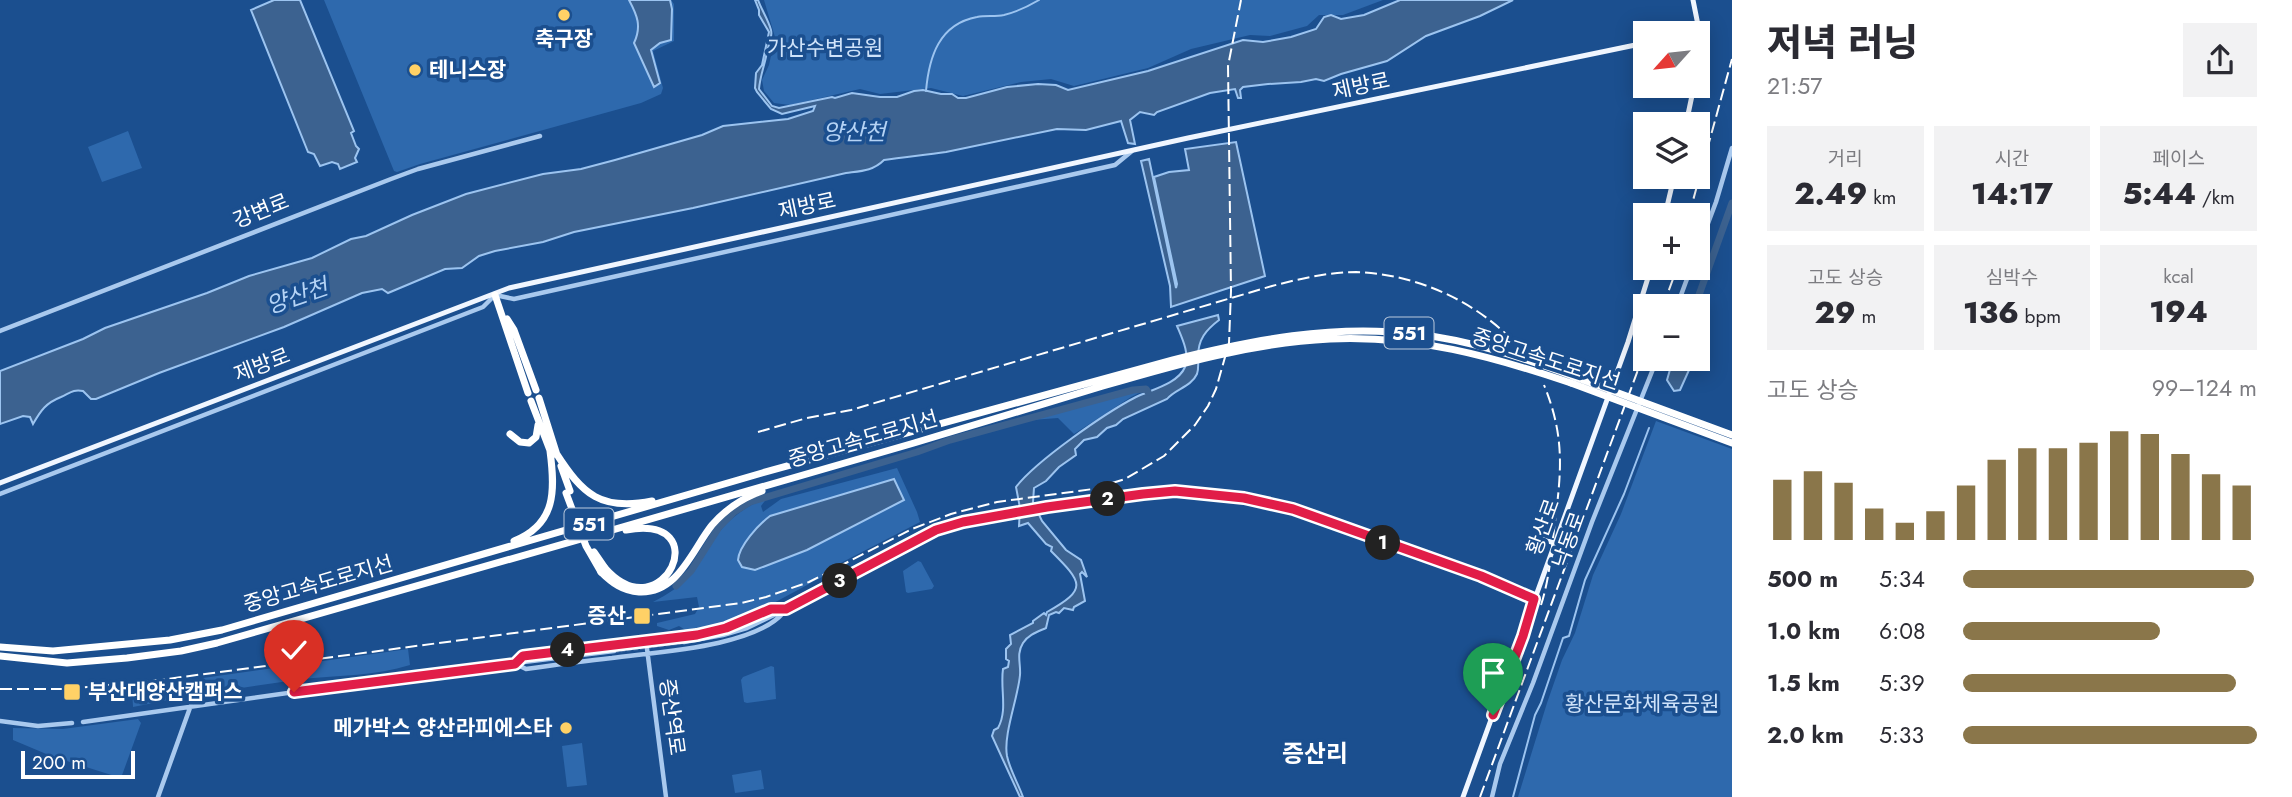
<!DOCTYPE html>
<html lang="ko">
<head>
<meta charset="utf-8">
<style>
	body { margin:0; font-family:Jost,"Noto Sans KR",sans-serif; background:#f2f2f3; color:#2b2b33; height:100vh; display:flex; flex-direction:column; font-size:26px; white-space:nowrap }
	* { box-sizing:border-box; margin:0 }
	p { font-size:23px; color:#7c7c81 }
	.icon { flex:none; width:38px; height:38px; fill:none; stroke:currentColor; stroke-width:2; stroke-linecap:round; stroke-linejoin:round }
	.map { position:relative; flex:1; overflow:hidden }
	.sheet { display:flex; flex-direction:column; background:#fff; width:560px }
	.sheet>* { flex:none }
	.needle { width:46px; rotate:243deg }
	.buttons { position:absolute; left:1633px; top:21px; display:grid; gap:14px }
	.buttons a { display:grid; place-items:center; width:77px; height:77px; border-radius:0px; background:#fff; box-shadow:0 4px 18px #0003; font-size:35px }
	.scale { position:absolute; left:21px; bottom:18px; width:114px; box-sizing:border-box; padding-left:7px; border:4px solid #fff; border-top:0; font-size:19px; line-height:24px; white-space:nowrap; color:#fff; -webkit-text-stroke:5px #1b4f8f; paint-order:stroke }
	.pin { position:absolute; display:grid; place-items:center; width:60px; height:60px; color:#fff; margin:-72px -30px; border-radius:50% 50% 50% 0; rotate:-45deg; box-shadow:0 0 7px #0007 }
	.pin .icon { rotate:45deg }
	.km { position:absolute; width:35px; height:35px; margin:-18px; border-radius:50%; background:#222; color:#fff; font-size:19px; line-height:35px; text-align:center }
	.round { display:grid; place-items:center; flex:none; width:74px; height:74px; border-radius:0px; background:#f2f2f3 }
	.summary { display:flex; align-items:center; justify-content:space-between; height:119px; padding:0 35px }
	h1 { font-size:38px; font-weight:800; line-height:52px }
	.metrics { display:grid; grid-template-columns:repeat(3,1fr); gap:10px; height:119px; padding:7px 35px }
	.metrics div { display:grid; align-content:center; border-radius:0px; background:#f2f2f3; text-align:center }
	.metrics b { font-size:30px; font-weight:800 }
	.metrics small { font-size:19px; font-weight:400 }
	.metrics p { font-size:19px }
	.chart { height:196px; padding:14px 35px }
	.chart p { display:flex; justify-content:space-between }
	.chart svg { width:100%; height:126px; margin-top:7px; stroke:#8a764a; stroke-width:6 }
	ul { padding:0 35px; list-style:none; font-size:23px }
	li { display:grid; grid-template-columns:112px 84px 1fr; align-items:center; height:52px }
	li i { height:18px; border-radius:9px; background:#8a764a }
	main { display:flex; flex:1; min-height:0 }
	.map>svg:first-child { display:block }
</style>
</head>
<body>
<main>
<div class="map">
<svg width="1732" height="797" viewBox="0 0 1732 797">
	<rect width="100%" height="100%" fill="#1b4f8f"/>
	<!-- green -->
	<path fill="#2e69ad" d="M324 0H671L674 4V41L653 51 663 88 661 94 641 103 420 164 397 172 394 171Z
		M764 0H1383L1343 15H1319L1307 26 1270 36 1250 35 1191 49 1148 68 1074 86 1051 79 1021 82 963 96 931 88 880 94 860 89 790 105 774 103 764 91 762 80 769 65 775 37Z
		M128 131 142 168 102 182 88 147Z
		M1140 390 1143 391 1131 397 1074 434 1058 418 1032 420Z
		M1656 421 1732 449V797H1518L1547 703 1562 660 1575 633 1593 575 1621 514Z
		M897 468 917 512 920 522 829 569 822 577 757 612 728 623 687 631 679 626 669 630 657 626V623L695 614 699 607 697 597 653 602C668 594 681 586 692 573 697 567 699 560 703 554 720 528 737 509 767 498L761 506 763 512 781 499Z
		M918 561 921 562 934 586 932 589 908 593 906 592 903 571Z
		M408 649 410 665C376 676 339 675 303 679 246 687 189 695 133 707L132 688Z
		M771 666 774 667 776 699 747 703 744 702 741 680 743 677Z
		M138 719 141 723 121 778 51 756 13 740V728L63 729Z
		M582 743 587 785 567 787 562 746Z
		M761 770 764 789 735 793 732 775Z"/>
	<!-- water -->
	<path fill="#3c6290" stroke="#9cc4f0" stroke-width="2" d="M274 0H300L354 131 351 133 356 146 359 149 355 158 357 162 340 169 338 164 332 162 320 166 314 154 308 152 251 10Z
		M629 0H670L672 9 671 40 660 43 651 50 660 83 654 87 634 43C642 26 637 15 629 0Z
		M755 0H758C762 11 768 19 771 30 773 39 768 44 767 52 765 64 760 76 759 89L772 106 779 108 832 97 835 98 852 93 880 97H897L914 91 923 90 941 94H952L958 98H966L1007 87 1038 84 1056 85 1068 90 1148 71 1243 40 1263 42 1291 37 1316 29 1324 17 1331 15 1341 19 1364 15 1400 0H1513L1480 16 1426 36 1387 61 1341 74 1324 81 1316 79 1301 82 1268 84 1243 87 1240 90 1241 98H1238L1235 89 1210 93 1157 112 1154 115 1140 112 1130 120 1135 144 1128 143 1121 121 1086 130 1057 129 946 152C926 155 904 157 884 160 873 171 861 171 846 173L693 208 574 232 543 242 495 251 479 256 462 268 445 269 388 293 382 289 362 293 284 327 159 373 96 399H91L83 391C73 389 70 393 61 397 46 403 41 410 33 424L30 417 23 416 0 424V371L83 339 105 328 207 293 249 276 312 258 351 239 366 236 412 215 466 194 543 174 581 169 615 160 702 135 723 126 788 119 813 111 815 106 782 114 771 109 757 92 755 88 756 73 762 65 769 32 759 15V10Z
		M1236 142 1265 276 1171 307 1170 286 1141 161 1149 159 1176 288 1177 284 1154 177 1169 172 1189 170 1185 149Z
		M1218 315 1219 320C1206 330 1198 339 1198 357 1198 363 1199 368 1197 374 1191 387 1175 389 1167 399L1123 419 1116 425 1107 428 1097 437 1084 440 1075 449 1076 455 1059 467 1046 481 1034 488 1033 502 1042 521 1066 550 1081 560 1087 577 1082 572 1080 574 1085 601 1074 607 1073 610 1064 608 1059 613 1056 612 1049 615 1046 628C1037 632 1028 635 1023 643 1016 654 1021 664 1020 675 1018 698 1003 735 1007 756 1010 770 1018 783 1023 797H1020L992 736 994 730 998 728C1008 710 1000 689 1003 669L1008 667 1009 661 1006 659V649L1011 644 1010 635 1033 623V621L1044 613 1046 615 1047 612C1088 589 1083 583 1051 551L1052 547 1046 544 1028 523 1019 526 1020 508 1016 487C1036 461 1105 413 1136 397 1150 390 1178 384 1185 367 1190 354 1182 338 1177 326Z
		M1673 359H1694L1680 390 1674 391 1667 380Z
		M894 479 904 500 807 550 755 570 742 567 738 560C739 546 758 525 770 516Z"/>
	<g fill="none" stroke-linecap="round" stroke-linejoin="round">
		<!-- stream -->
		<path stroke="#9cc4f0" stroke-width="2" d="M926 91C929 57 939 24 977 17 986 15 995 17 1004 15 1016 12 1029 6 1039 0
			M1513 797 1535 715 1541 703 1563 638 1569 636 1585 580 1624 494 1649 428"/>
		<!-- river -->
		<path stroke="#3c6290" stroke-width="7" d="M1695 306 1732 203
			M676 586 691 571 719 527 734 512 750 502 917 452 950 440 1133 390 1146 389 1148 392"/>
		<!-- minor-tunnel -->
		<path stroke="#3d69a0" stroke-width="4.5" stroke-dasharray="4.5 2" stroke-linecap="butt" d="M614 651 684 642"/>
		<!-- minor -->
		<path stroke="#a9c9ee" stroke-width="4.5" d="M1698 250 1716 202 1732 148
			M1677 306 1691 268
			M0 331 391 179 418 169 540 136
			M0 494 483 307 495 295 514 299 1115 165 1132 151
			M646 641 666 797
			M684 642 723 635 747 628 799 603 936 530 963 522 1047 507 1143 493 1175 491 1244 498 1293 509 1481 576 1534 599
			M516 663 523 656 697 634 727 628 771 609H782
			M516 664 526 669C554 665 583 661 612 658 656 652 754 647 783 613
			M0 721 38 726 72 723
			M83 722 387 679 614 651
			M158 797 191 705
			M1492 797 1500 764 1533 683 1592 522 1657 359"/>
		<!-- major -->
		<path stroke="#f0f6ff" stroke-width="5" d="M1693 0 1699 30 1698 65
			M1688 33 1699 30
			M1686 124 1694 86
			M1665 215 1674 177
			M0 483 509 288 1188 138 1645 43
			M1542 539 1554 543
			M1463 797 1628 342 1651 268"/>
		<!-- highway -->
		<path stroke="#fff" stroke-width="7" d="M495 295 528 393
			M507 319 514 330 536 390
			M539 398 557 455
			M531 401 551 453
			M510 434 520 442 529 443 536 437 538 425
			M556 453C583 495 601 511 652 501
			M561 466 570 491
			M514 541C557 524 555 489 550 451
			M605 568C663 633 718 513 626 530
			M601 572C612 583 623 591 639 592 678 594 692 550 712 525 726 509 742 498 762 491
			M0 647 53 651 170 640 222 630 762 473 1172 360C1251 340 1333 324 1415 334 1471 340 1523 358 1575 377
			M0 656 67 663 127 658 181 651 217 643C449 577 682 510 914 443 977 424 1040 405 1103 386 1178 364 1252 343 1330 339 1415 335 1491 356 1571 383"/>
		<!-- rail -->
		<path stroke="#fff" stroke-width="2" stroke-dasharray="12 5" stroke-linecap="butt" d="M1689 215 1732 59
			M1663 306 1677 268
			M758 432 807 418 851 410 1272 286C1299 279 1328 272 1356 272 1415 274 1474 300 1514 342
			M1541 605C1549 580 1551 555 1554 530 1561 474 1566 439 1544 385
			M0 689H68L167 679 741 603 766 597 809 582 912 529 951 514 997 502 1093 489 1125 479 1164 456 1195 425 1208 406 1216 389 1229 343 1231 291 1228 66 1241 0
			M1480 797 1645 351"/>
		<!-- highway-bridge -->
		<path stroke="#fff" stroke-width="7" d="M1575 377 1732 435
			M1571 383 1732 443
			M566 493 586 546 601 572
			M594 552 605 568"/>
	</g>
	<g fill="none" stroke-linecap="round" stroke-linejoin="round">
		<!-- route casing -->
		<g stroke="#fff" stroke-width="14">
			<path id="route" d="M294 692 515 664 523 656 697 635 726 628 771 609H786L936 530 963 522 1047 507 1143 494 1175 491 1244 498 1293 509 1481 576 1534 599 1523 636 1493 715"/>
		</g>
		<!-- route -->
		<use href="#route" stroke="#e11d48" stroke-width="9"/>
	</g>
	<!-- markers -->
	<g fill="#ffd166" stroke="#1b4f8f" stroke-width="2.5">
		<circle cx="564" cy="15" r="7"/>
		<circle cx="415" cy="70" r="7"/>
		<rect x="633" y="607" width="18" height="18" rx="3.5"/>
		<rect x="63" y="683" width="18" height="18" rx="3.5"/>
		<circle cx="566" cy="728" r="7"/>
	</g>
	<g text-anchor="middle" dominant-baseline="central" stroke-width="7" stroke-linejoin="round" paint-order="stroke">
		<!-- shield labels -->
		<g fill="#1b4f8f" stroke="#bbcadd" stroke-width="2">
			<rect x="1384.5" y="317.5" width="49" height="31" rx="5"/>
			<rect x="564.5" y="508.5" width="49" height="31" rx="5"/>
		</g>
		<g font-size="19" font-weight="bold" fill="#fff">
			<text x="1409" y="333">551</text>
			<text x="589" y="524">551</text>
		</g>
		<!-- poi labels -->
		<g font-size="21" font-weight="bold" fill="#fff" stroke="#1b4f8f" text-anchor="start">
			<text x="564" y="39" text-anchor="middle">축구장</text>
			<text x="429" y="70">테니스장</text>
			<text x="626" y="616" text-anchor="end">증산</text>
			<text x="88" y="692">부산대양산캠퍼스</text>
			<text x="552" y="728" text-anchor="end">메가박스 양산라피에스타</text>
		</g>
		<!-- park labels -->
		<g font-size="21" fill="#cfe3fa" stroke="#1b4f8f">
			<text x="825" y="48">가산수변공원</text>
			<text x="1642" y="704">황산문화체육공원</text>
		</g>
		<!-- street labels -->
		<g font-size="21" fill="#fff" stroke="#1b4f8f">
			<text transform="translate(1361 86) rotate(-12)">제방로</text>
			<text transform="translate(807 206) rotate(-12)">제방로</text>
			<text transform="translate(261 211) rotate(-22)">강변로</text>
			<text transform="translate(1546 359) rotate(18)">중앙고속도로지선</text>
			<text transform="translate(262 365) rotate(-21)">제방로</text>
			<text transform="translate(863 439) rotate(-16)">중앙고속도로지선</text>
			<text transform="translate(1543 527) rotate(-70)">황산로</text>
			<text transform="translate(1569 540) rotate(-70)">낙동로</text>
			<text transform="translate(318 584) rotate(-16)">중앙고속도로지선</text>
			<text transform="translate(672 717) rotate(82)">증산역로</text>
		</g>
		<!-- water labels -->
		<g font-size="23" font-style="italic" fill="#b5d3f5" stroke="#1b4f8f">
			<text x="854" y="132">양산천</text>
			<text transform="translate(297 296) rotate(-19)">양산천</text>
		</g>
		<!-- quarter labels -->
		<g font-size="24" font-weight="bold" fill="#fff" stroke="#1b4f8f">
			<text x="1315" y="753">증산리</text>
		</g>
	</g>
</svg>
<div class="buttons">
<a><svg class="needle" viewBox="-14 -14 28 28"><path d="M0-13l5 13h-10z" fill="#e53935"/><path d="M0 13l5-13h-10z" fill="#7c7c81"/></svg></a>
<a><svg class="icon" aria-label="layers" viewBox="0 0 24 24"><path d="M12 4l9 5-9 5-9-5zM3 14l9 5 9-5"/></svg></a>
<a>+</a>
<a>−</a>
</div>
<div class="scale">200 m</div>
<div class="pin" style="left:1493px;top:715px;background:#1e9e55"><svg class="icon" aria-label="arrive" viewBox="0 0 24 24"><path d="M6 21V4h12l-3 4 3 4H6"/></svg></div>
<div class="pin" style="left:294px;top:692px;background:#d93025"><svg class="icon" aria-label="check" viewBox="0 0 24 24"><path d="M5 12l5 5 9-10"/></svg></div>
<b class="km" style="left:1383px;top:543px">1</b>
<b class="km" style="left:1108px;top:499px">2</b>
<b class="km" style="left:840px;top:581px">3</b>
<b class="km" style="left:568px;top:650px">4</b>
</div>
<section class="sheet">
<div class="summary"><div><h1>저녁 러닝</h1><p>21:57</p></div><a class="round"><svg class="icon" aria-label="share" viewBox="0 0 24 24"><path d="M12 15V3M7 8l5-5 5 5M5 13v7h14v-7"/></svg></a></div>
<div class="metrics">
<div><p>거리</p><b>2.49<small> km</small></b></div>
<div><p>시간</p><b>14:17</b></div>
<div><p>페이스</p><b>5:44<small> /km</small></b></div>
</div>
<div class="metrics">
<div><p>고도 상승</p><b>29<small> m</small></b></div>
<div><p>심박수</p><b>136<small> bpm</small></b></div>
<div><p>kcal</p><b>194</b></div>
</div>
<div class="chart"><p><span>고도 상승</span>99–124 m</p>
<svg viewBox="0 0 160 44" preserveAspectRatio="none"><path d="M5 44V23M15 44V20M25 44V24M35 44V33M45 44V38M55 44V34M65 44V25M75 44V16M85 44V12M95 44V12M105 44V10M115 44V6M125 44V7M135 44V14M145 44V21M155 44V25"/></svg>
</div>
<ul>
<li><b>500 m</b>5:34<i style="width:99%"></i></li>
<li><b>1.0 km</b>6:08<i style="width:67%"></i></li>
<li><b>1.5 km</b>5:39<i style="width:93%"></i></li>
<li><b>2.0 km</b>5:33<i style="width:100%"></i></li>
</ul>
</section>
</main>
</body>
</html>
